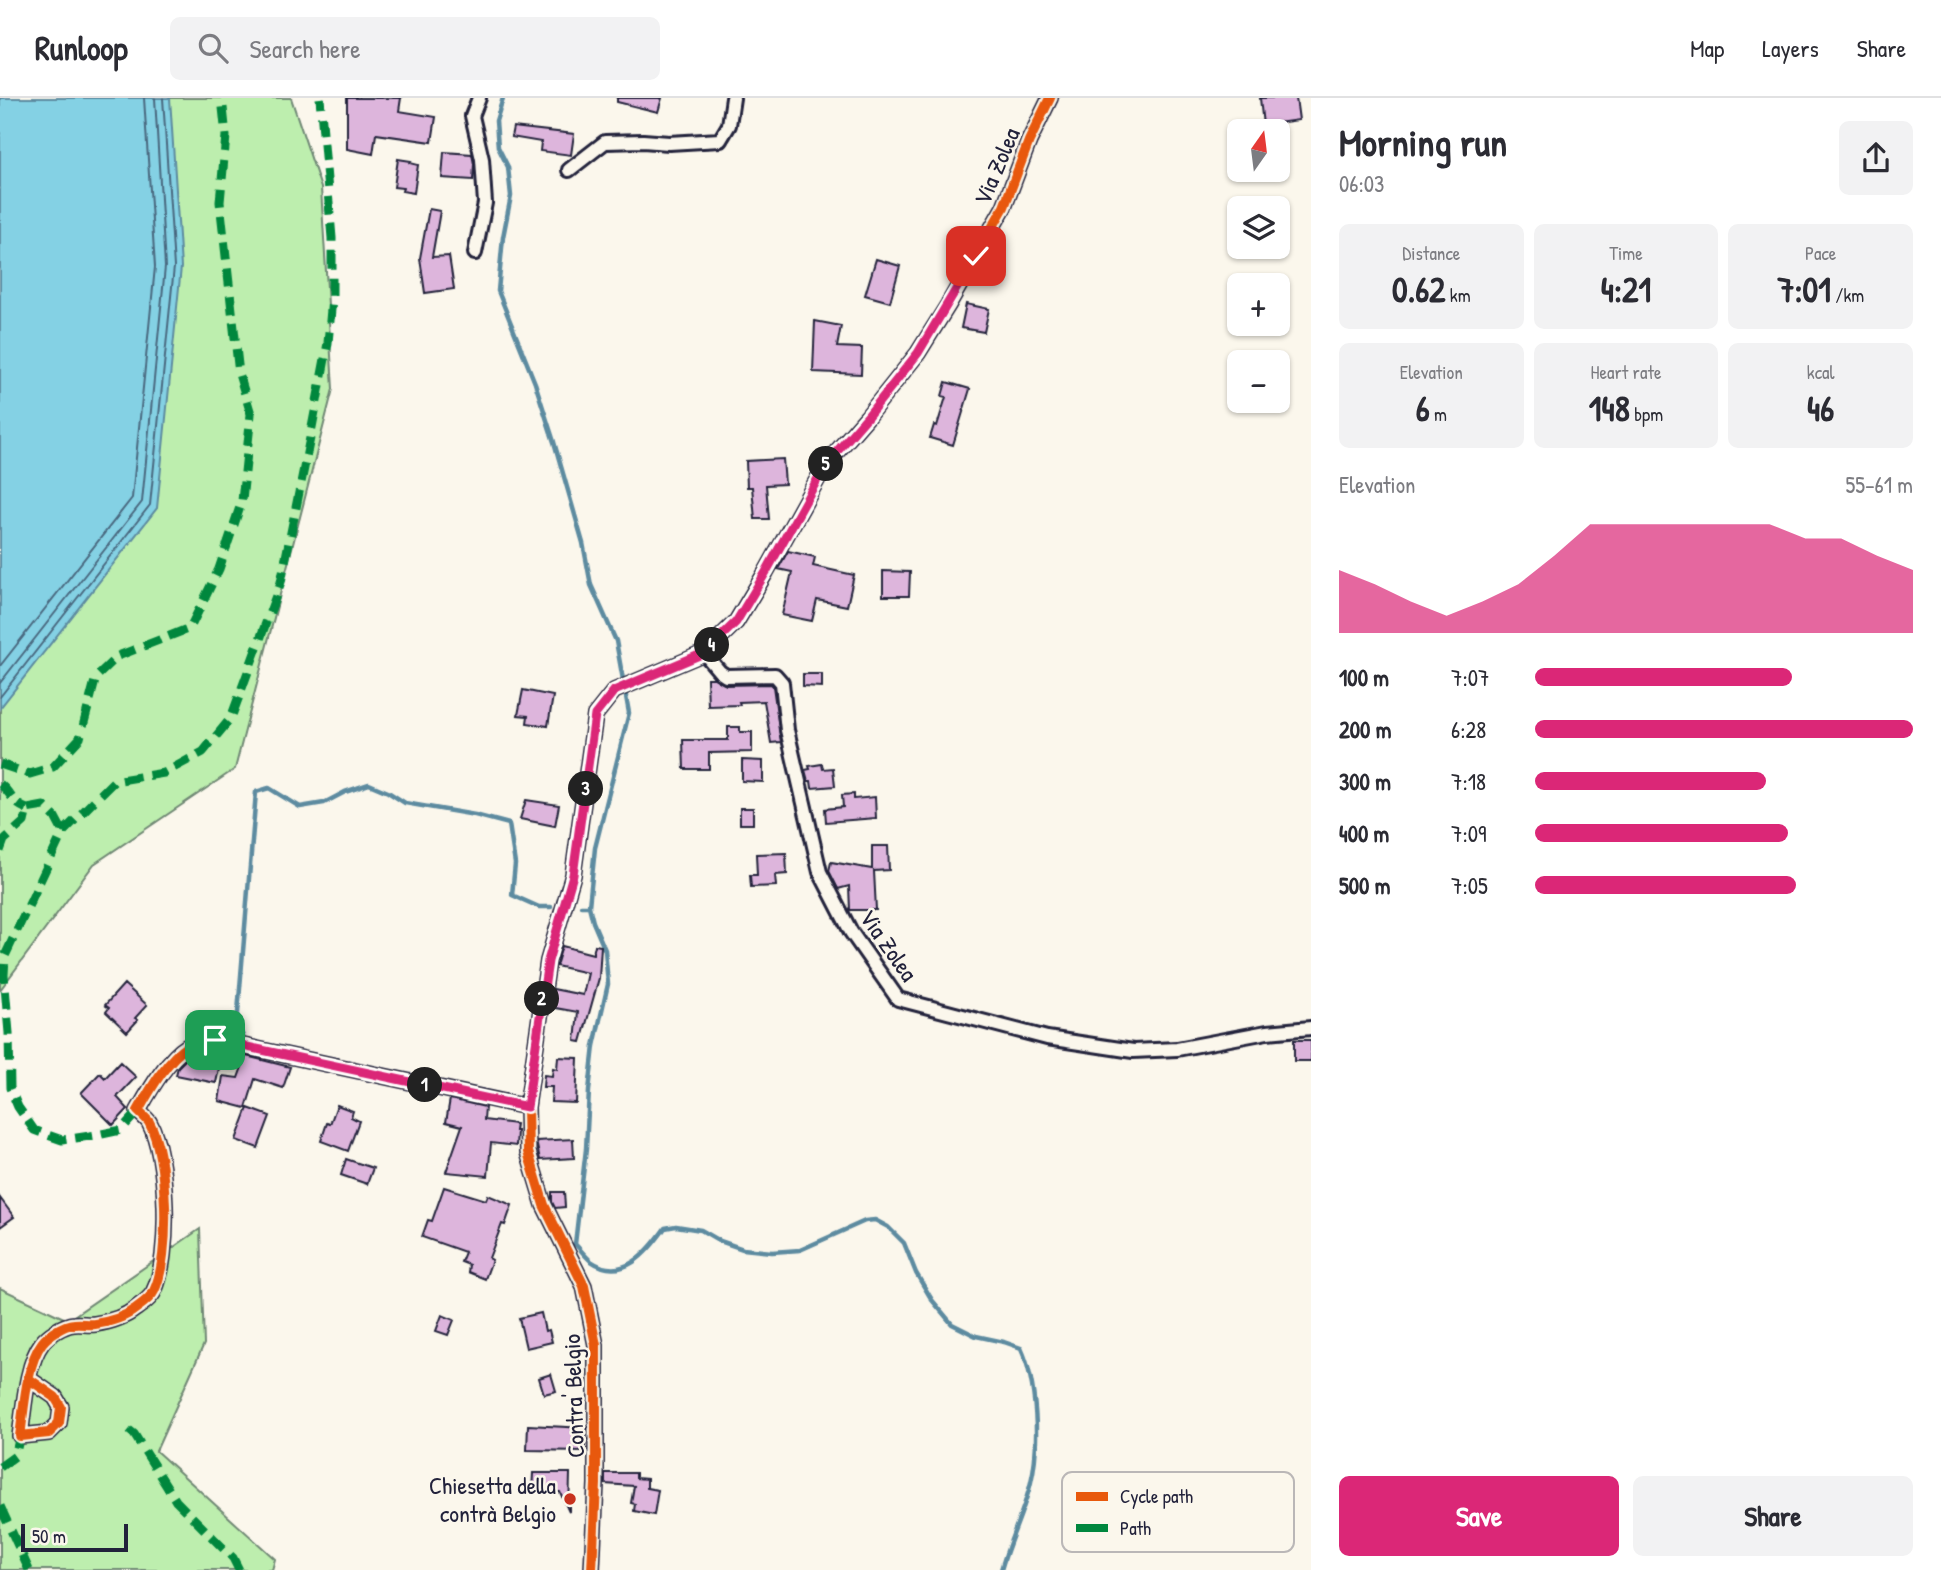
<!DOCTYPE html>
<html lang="en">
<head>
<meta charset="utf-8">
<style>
	body { margin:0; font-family:"Patrick Hand",sans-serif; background:#f2f2f3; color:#2b2b33; height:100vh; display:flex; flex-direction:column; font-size:26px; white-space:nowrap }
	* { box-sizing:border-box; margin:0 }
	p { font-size:23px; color:#7c7c81 }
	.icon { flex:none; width:38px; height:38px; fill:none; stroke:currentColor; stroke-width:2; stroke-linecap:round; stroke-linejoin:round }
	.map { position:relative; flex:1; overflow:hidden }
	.panel { display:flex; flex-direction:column; background:#fff; width:630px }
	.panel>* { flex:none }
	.needle { width:46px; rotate:14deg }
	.controls { position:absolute; left:1227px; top:21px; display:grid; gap:14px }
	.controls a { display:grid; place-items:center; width:63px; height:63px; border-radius:10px; background:#fff; box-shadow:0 2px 5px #0004; font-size:35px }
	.scale { position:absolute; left:21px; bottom:18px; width:107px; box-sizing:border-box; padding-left:7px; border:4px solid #22223b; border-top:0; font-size:19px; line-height:24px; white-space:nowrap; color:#22223b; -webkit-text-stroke:5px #fbf7ec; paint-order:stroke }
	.pin { position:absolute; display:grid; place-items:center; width:60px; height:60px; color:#fff; margin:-30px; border-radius:14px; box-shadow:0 4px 10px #0006 }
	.km { position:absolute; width:35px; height:35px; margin:-18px; border-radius:50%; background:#222; color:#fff; font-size:19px; line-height:35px; text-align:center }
	.round { display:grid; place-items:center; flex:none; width:74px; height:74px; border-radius:10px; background:#f2f2f3 }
	.summary { display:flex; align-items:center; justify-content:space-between; height:119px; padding:0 28px }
	h1 { font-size:38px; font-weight:800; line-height:52px }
	.metrics { display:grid; grid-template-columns:repeat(3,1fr); gap:10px; height:119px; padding:7px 28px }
	.metrics div { display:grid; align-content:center; border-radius:10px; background:#f2f2f3; text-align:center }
	.metrics b { font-size:35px; font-weight:800 }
	.metrics small { font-size:19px; font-weight:400 }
	.metrics p { font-size:19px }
	.chart { height:196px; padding:14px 28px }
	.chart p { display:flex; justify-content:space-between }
	.chart svg { width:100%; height:126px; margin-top:7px; fill:#db2777; opacity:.7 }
	.primary-button { display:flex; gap:14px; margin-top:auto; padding:14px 28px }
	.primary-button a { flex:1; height:80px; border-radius:10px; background:#db2777; color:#fff; font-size:28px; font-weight:800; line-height:80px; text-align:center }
	.primary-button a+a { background:#f2f2f3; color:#2b2b33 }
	ul { padding:0 28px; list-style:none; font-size:23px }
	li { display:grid; grid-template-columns:112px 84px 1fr; align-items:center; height:52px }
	li i { height:18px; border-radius:9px; background:#db2777 }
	header { display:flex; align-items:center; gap:42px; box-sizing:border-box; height:98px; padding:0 35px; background:#fff; border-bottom:2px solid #e1e1e2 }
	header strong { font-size:33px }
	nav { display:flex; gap:38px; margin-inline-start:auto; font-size:24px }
	.search { width:490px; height:63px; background:#f2f2f3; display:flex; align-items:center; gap:18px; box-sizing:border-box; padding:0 24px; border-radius:10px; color:#7c7c81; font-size:26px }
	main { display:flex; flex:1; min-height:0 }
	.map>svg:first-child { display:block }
</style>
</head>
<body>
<header>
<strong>Runloop</strong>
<div class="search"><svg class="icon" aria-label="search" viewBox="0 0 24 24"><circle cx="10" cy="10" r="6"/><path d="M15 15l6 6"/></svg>Search here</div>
<nav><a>Map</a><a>Layers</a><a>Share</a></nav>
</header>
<main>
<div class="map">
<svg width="1311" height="1472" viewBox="0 0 1311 1472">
	<rect width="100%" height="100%" fill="#fbf7ec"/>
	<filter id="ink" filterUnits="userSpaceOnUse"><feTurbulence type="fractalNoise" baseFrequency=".0143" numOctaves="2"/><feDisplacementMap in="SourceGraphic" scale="14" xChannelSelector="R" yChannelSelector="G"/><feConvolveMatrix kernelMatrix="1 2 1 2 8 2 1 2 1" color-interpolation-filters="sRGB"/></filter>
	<g filter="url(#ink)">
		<!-- green -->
		<path fill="#bdeeae" stroke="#708874" stroke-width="2" d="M0 0H291L321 90 333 291 235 671 94 766 0 892Z
			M200 1131 204 1246 156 1353 275 1461 272 1472H0V1190L68 1222Z"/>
		<!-- water -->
		<path fill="#84d1e4" stroke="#5d8ba0" stroke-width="2" d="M0 0H170L181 169 157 410 0 610Z"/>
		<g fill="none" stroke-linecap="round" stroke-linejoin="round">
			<!-- shore -->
			<path stroke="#49687f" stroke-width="2" d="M0 568 132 400 155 169 144 0
				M0 585 142 404 165 169 155 0
				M0 599 150 407 174 169 163 0"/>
			<!-- stream -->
			<path stroke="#5d8ba0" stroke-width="4.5" d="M503 0 496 23 498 49 508 69 511 98 503 139 498 193 535 285 554 344 583 445 591 487 616 543 629 615 595 750 589 808 593 824 605 852 608 886 594 948 589 993 586 1051 575 1146C580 1151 585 1158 591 1163 623 1185 648 1154 665 1130L676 1128 701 1132 720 1143 743 1151 772 1154 800 1152 865 1123 875 1122 888 1129 904 1145 916 1175 932 1202 952 1226 976 1238 1004 1244 1021 1250C1037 1285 1040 1347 1031 1384 1024 1414 1009 1442 1001 1472
				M581 808H589
				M243 938 237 927 256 694 269 690 300 709 324 705 345 694 369 686 388 694 405 705 475 717 509 726 515 766 512 797 539 809H551"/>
		</g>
		<!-- building -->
		<path fill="#ddb5dc" stroke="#22223b" stroke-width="2" d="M347 0H401L399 13 436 19 432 44 376 36 373 56 347 51Z
			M617 0H662L658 14 617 4Z
			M1260 0H1296L1299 22 1263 27Z
			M513 29 574 36 571 57 540 53 541 44 511 39Z
			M444 54 472 56 474 66 473 82 442 80Z
			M398 61 411 63 410 65 418 67 414 95 402 93 403 90 394 89Z
			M429 111 440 113 432 159 449 158 454 191 425 195 420 160Z
			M876 161 900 168 890 204 865 197Z
			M966 206 989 211 984 234 961 230Z
			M815 223 841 228 837 249 862 250 861 276 813 274Z
			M946 284 970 291 953 347 930 340 934 327 937 328 946 299 942 298Z
			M783 361 785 386 766 387 769 421H755L752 389H747L746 363Z
			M788 453 815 459 813 468 854 477 847 508 817 502 812 523 782 517 792 474 778 471Z
			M883 473 910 474 909 498H883Z
			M803 576H822V589L803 588Z
			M707 580H714L726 587 771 586 773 588 781 644 771 645 764 603 739 604 740 607 708 608Z
			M523 592 553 598 548 628 527 625 528 618 518 617Z
			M728 629H740V634H752V654L709 655V671H684L683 642H728Z
			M742 662 763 663V684L742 683Z
			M822 666 823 671 833 670 835 688 812 690 811 683H808L805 672 810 671 809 668Z
			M854 696V701L875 699 876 720 826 724 825 711 843 709 842 697Z
			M526 702 559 707 555 728 520 721Z
			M740 710H753V726H740Z
			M872 748H888L889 772 874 773 876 812H850L849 788 838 791 829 773 831 764 872 771Z
			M786 755 787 776 775 777 776 788 751 789 750 777H757L756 756Z
			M595 847 601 848 599 880 581 944 575 943 578 914 550 909 553 891 583 897 588 875 556 868 562 848 593 856Z
			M124 886 147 907 135 920 138 922 127 934 106 914 109 910 105 907Z
			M1294 942H1311V963H1294Z
			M189 958 220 965 216 985 176 977 178 969Z
			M246 958 290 969 283 990 255 981 246 1010 219 1003 223 978 238 980Z
			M558 959 578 960 576 1005 551 1004 552 989H543L544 977 552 978 553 970 557 971Z
			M120 964 136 979 117 999 128 1011 113 1027 81 995 100 975 105 980Z
			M450 1001 485 1009 484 1022 516 1026 515 1033H517L516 1048 491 1045 488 1078 446 1074 462 1028 446 1024Z
			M337 1007 353 1013 351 1019 359 1023 348 1053 321 1043 327 1025 330 1026Z
			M248 1010 270 1018 258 1050 236 1042Z
			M573 1041 574 1060 540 1062 536 1043Z
			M346 1061 373 1070 367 1086 341 1077Z
			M444 1089 486 1102 488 1097 512 1107 505 1127 502 1126 489 1160 492 1162 485 1181 468 1174 469 1167 461 1164 465 1154 422 1139 428 1122 432 1123Z
			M552 1094H564L565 1109 555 1110 552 1104Z
			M0 1100 14 1119 0 1129Z
			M541 1215 545 1233 549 1232 552 1244 526 1250 519 1220Z
			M442 1217 454 1222 448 1237 436 1233Z
			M551 1276 556 1293 544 1296 539 1280Z
			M528 1327 586 1330 585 1353 527 1352Z
			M533 1375H570L569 1414 560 1394H532Z
			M605 1375H636V1380L647 1381V1390L658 1392 654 1417 634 1413 635 1406 631 1405 634 1388 605 1386Z"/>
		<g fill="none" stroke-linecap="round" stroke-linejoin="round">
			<!-- minor casing -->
			<g stroke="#22223b" stroke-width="18">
				<path id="minor" d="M569 72 605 44 643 43 669 45 720 42 729 27 733 0
					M475 155 485 105 482 61 472 18 479 0
					M704 555 720 574 726 578 775 577 782 585 787 632 820 774 851 834 898 901 1047 940 1133 953 1177 951 1267 934 1311 930
					M29 1281 55 1299 61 1309 59 1325 49 1335 20 1338C24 1312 26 1266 42 1245 48 1237 63 1227 74 1226 81 1225 88 1227 95 1226 108 1224 125 1219 135 1211 142 1206 151 1200 154 1193 171 1158 168 1058 149 1024 146 1020 141 1016 138 1013 150 992 167 961 188 948 195 943 207 944 215 942L527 1009
					M592 1472 596 1386V1247L584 1188 544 1107 528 1054 527 1009 548 863 573 777 595 617 614 593 704 555 736 524 766 474 826 366 867 319 918 255 948 207 1004 109 1029 43 1050 0"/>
			</g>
			<!-- minor -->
			<use href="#minor" stroke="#fbf7ec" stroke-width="12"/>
			<!-- quiet -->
			<path stroke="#00873e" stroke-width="9" stroke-dasharray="18 9" stroke-linecap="butt" d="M0 666 30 676 53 669 80 640 96 579 118 558 190 530 219 471 242 403 251 316 239 276 220 104 226 38 222 0
				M0 686C13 696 10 704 27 711
				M0 753 4 742 24 724 27 711 44 708 55 719 63 734
				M138 1013 121 1032 97 1037 62 1042 34 1032 18 1009 10 990 9 935 4 877 5 858 63 734 114 683 164 675 203 654 231 620 281 484 310 340 328 245 332 200V140L320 0
				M129 1332 134 1336 176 1403 233 1460 239 1472
				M0 1369 15 1358 20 1338
				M0 1408 29 1472"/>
			<!-- cycleway casing -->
			<g stroke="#fbf7ec" stroke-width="15">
				<path id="cycleway" d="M29 1281 55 1299 61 1309 59 1325 49 1335 20 1338C24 1312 26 1266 42 1245 48 1237 63 1227 74 1226 81 1225 88 1227 95 1226 108 1224 125 1219 135 1211 142 1206 151 1200 154 1193 171 1158 168 1058 149 1024 146 1020 141 1016 138 1013 150 992 167 961 188 948 195 943 207 944 215 942L527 1009
					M592 1472 596 1386V1247L584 1188 544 1107 528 1054 527 1009 548 863 573 777 595 617 614 593 704 555 736 524 766 474 826 366 867 319 918 255 948 207 1004 109 1029 43 1050 0"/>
			</g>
			<!-- cycleway -->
			<use href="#cycleway" stroke="#e8590c" stroke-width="10"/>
		</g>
	</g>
	<g fill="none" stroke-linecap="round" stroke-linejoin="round" filter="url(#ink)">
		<!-- route casing -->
		<g stroke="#fff" stroke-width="14">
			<path id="route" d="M215 942 527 1009 548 863 573 777 595 617 614 593 704 555 736 524 766 474 826 366 867 319 918 255 976 158"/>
		</g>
		<!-- route -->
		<use href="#route" stroke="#db2777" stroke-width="9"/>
	</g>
	<!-- markers -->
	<circle fill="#c8321e" stroke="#fbf7ec" stroke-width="2.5" cx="570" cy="1401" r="7"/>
	<g text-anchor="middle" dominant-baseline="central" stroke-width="5" stroke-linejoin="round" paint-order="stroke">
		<!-- street labels -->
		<g font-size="24" fill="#22223b" stroke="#fbf7ec">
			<text transform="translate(996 68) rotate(-67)">Via Zolea</text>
			<text transform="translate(889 847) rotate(55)">Via Zolea</text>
			<text transform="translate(573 1298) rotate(-92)">Contra' Belgio</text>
		</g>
		<!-- poi labels -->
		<g font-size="24" fill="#22223b" stroke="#fbf7ec" text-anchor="end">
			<text x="556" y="1387">Chiesetta della<tspan x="556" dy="28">contrà Belgio</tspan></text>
		</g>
	</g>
	<!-- legend -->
	<rect x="1062" y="1374" width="232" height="80" rx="10" fill="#fbf7ec" stroke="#bab7b7" stroke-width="2"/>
	<rect x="1076" y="1394" width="32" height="9" fill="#e8590c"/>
	<rect x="1076" y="1426" width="32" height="8" fill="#00873e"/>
	<g font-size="19" fill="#22223b">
		<text x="1120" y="1405">Cycle path</text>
		<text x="1120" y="1437">Path</text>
	</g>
</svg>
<div class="controls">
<a><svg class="needle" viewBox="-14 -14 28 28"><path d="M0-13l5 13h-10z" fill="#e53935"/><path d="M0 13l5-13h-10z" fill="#7c7c81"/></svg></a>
<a><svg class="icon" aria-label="layers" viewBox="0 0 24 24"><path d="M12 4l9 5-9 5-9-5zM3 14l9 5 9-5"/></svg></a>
<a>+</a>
<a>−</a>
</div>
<div class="scale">50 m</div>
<div class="pin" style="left:215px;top:942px;background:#1e9e55"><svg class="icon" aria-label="arrive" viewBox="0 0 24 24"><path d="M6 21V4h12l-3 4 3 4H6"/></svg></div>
<div class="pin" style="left:976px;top:158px;background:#d93025"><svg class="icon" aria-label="check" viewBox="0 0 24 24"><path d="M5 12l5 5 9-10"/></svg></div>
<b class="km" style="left:425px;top:987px">1</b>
<b class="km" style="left:542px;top:901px">2</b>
<b class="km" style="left:586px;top:691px">3</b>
<b class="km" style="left:712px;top:547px">4</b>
<b class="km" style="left:826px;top:366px">5</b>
</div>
<section class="panel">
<div class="summary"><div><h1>Morning run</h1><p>06:03</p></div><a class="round"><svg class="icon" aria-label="share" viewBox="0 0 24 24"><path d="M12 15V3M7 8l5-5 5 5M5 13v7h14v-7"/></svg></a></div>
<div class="metrics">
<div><p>Distance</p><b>0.62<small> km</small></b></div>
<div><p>Time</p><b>4:21</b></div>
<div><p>Pace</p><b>7:01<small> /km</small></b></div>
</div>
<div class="metrics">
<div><p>Elevation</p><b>6<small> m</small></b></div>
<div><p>Heart rate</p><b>148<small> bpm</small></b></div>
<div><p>kcal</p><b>46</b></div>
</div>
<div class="chart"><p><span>Elevation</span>55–61 m</p>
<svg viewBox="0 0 160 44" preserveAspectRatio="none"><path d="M0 44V22L10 27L20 33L30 38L40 33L50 27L60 17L70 6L80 6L90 6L100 6L110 6L120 6L130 11L140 11L150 17L160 22V44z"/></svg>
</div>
<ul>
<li><b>100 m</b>7:07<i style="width:68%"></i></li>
<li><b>200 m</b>6:28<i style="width:100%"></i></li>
<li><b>300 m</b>7:18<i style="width:61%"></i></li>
<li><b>400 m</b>7:09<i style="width:67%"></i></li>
<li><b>500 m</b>7:05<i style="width:69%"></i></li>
</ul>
<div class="primary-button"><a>Save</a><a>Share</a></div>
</section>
</main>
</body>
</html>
